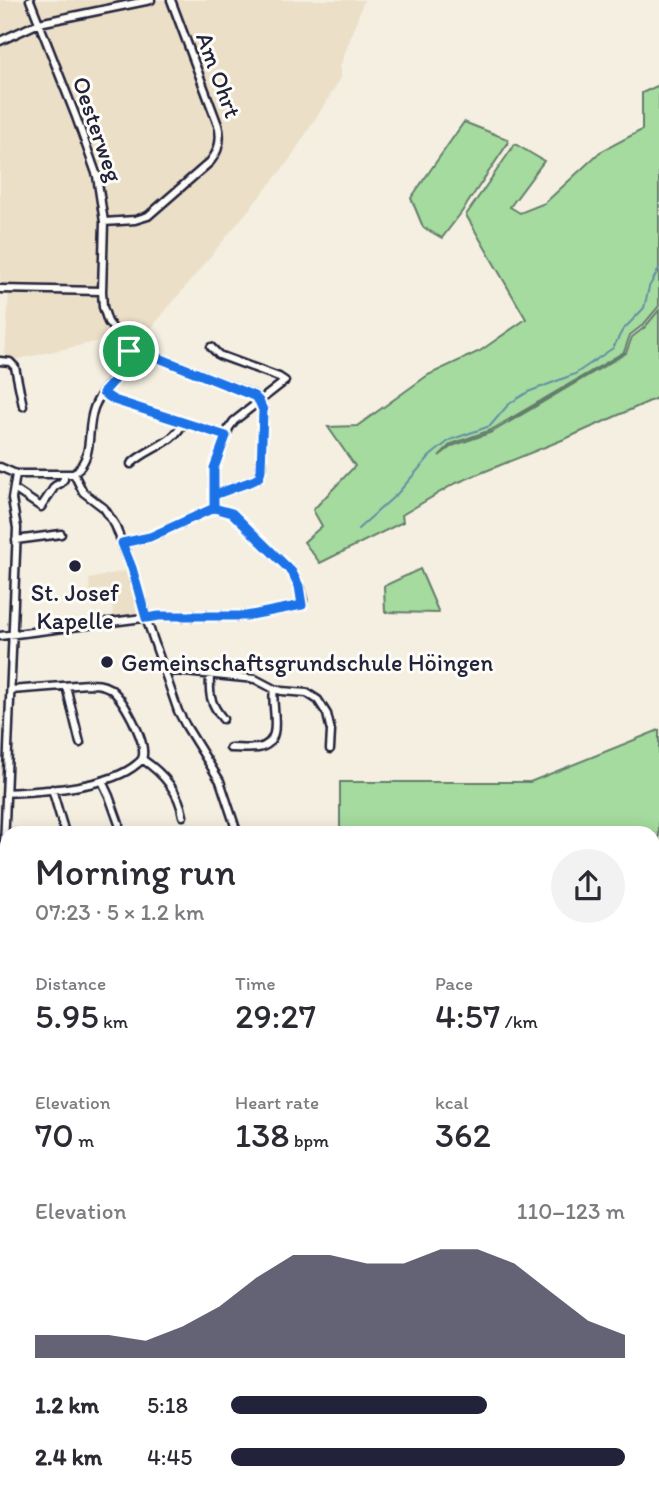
<!DOCTYPE html>
<html lang="en">
<head>
<meta charset="utf-8">
<style>
	body { margin:0; font-family:Itim,sans-serif; background:#f2f2f3; color:#2b2b33; height:100vh; display:flex; flex-direction:column; font-size:26px; white-space:nowrap }
	* { box-sizing:border-box; margin:0 }
	p { font-size:23px; color:#7c7c81 }
	.icon { flex:none; width:38px; height:38px; fill:none; stroke:currentColor; stroke-width:2; stroke-linecap:round; stroke-linejoin:round }
	.map { position:relative; flex:1; overflow:hidden }
	.side { position:absolute; left:0px; top:826px; width:660px; height:672px; display:flex; flex-direction:column; background:#fff; border-radius:21px 21px 0 0; box-shadow:0 4px 18px #0003 }
	.side>* { flex:none }
	.pin { position:absolute; display:grid; place-items:center; width:60px; height:60px; color:#fff; margin:-30px; border:4px solid #fff; border-radius:50%; box-shadow:0 2px 7px #0007 }
	.round { display:grid; place-items:center; flex:none; width:74px; height:74px; border-radius:37px; background:#f2f2f3 }
	.summary { display:flex; align-items:center; justify-content:space-between; height:119px; padding:0 35px }
	h1 { font-size:38px; font-weight:600; line-height:52px }
	.figures { display:grid; grid-template-columns:repeat(3,1fr); gap:10px; height:119px; padding:7px 35px }
	.figures div { display:grid; align-content:center }
	.figures b { font-size:35px; font-weight:600 }
	.figures small { font-size:19px; font-weight:400 }
	.figures p { font-size:19px }
	.chart { height:196px; padding:14px 35px }
	.chart p { display:flex; justify-content:space-between }
	.chart svg { width:100%; height:126px; margin-top:7px; fill:#22223b; opacity:.7 }
	ul { padding:0 35px; list-style:none; font-size:23px }
	li { display:grid; grid-template-columns:112px 84px 1fr; align-items:center; height:52px }
	li i { height:18px; border-radius:9px; background:#22223b }
	.map>svg:first-child { display:block }
</style>
</head>
<body>
<div class="map">
<svg width="659" height="1498" viewBox="0 0 659 1498">
	<rect width="100%" height="100%" fill="#f5efe1"/>
	<filter id="ink" filterUnits="userSpaceOnUse"><feTurbulence type="fractalNoise" baseFrequency=".0143" numOctaves="2"/><feDisplacementMap in="SourceGraphic" scale="14" xChannelSelector="R" yChannelSelector="G"/><feConvolveMatrix kernelMatrix="1 2 1 2 8 2 1 2 1" color-interpolation-filters="sRGB"/></filter>
	<g filter="url(#ink)">
		<!-- built -->
		<path fill="#ebdfc7" d="M0 0H364L340 67 341 78 288 162 135 348 115 328 95 342 14 360 5 355 9 293H0Z
			M128 570 139 610 134 615 114 618 109 589 90 591 89 579Z"/>
		<!-- green -->
		<path fill="#a5db9e" stroke="#647e6c" stroke-width="2" d="M659 85V306L644 324 630 335 624 352 491 430 451 444 439 456 452 446 492 432 626 353 632 337 645 327 659 310V397L567 438 454 484 402 515 403 522 320 563 304 542 322 526 313 510 355 466 328 427 357 426 428 375 480 351 526 319 466 215 515 144 544 161 510 207 520 213 545 203 600 152 642 130V93Z
			M464 122 507 139 508 143 461 213 442 238 423 227 411 198Z
			M420 569 439 613 385 612 384 586Z
			M659 730V917H653V833H340V782H530Z
			M653 1158 659 1174V1266L653 1239Z
			M7 1238V1409L0 1410V1240Z
			M7 1415V1491H594L597 1498H0V1416Z"/>
		<g fill="none" stroke-linecap="round" stroke-linejoin="round">
			<!-- stream -->
			<path stroke="#6390a6" stroke-width="2" d="M358 529 397 494 430 456 450 440 490 426 508 405 515 400 528 392 575 374 613 348 622 331 644 308 649 287 659 269
				M653 1201 659 1223
				M385 1491 403 1497 426 1498
				M548 1491 553 1498
				M344 1498 357 1491
				M515 1498 523 1491"/>
			<!-- minor casing -->
			<g stroke="#22223b" stroke-width="11">
				<path id="minor" d="M30 0 76 117 97 176 104 222 102 291 103 307 108 322 127 346 129 351
					M0 41 39 23 151 0
					M104 222 135 220 148 216 210 162C219 151 222 139 218 125L171 0
					M0 289 102 291
					M211 347 219 355 279 377 285 381 234 421 229 428 214 468V508
					M129 351 139 350 254 395 259 401 263 410 261 470 259 476 255 480 214 495
					M0 361 10 362 15 367 23 406
					M103 393 114 400 226 436
					M131 464C147 448 175 444 183 422
					M0 467 16 474H74C96 453 85 433 94 408 100 391 116 378 126 364L129 359V351
					M74 474 83 492 104 508 115 525 132 568 146 618 178 711 186 726 220 781 236 829
					M14 489 41 507 55 486 61 483 64 479V474
					M16 540 61 534
					M0 636 159 616H246L302 605 303 600 299 586 292 572 232 513 214 508 151 537 122 543
					M165 670 255 679 274 689 282 691 307 693 318 700 327 714 331 731 330 749
					M210 675C209 695 210 703 223 719
					M66 686 80 743
					M230 748C239 748 249 749 258 748 286 743 270 707 274 689
					M142 759C163 773 179 792 183 816
					M102 781 109 796 119 824
					M52 789 65 833
					M6 793C43 791 109 788 137 764 141 761 143 759 143 755 145 739 123 697 109 688 102 684 96 684 88 684L11 690
					M0 945 17 528 12 499 16 474
					M0 998H7
					M0 1158 7 1174"/>
			</g>
			<!-- minor -->
			<use href="#minor" stroke="#fdfcf7" stroke-width="6"/>
		</g>
	</g>
	<g fill="none" stroke-linecap="round" stroke-linejoin="round" filter="url(#ink)">
		<!-- route casing -->
		<g stroke="#fff" stroke-width="14">
			<path id="route" d="M129 351C129 367 113 381 103 393L114 400 226 436 214 468V508L150 537 122 543 132 568 146 618 159 616H246L302 605 299 586 292 572 232 513 214 508V495L255 480 259 477 261 470 263 410 259 401 254 396 139 350 129 351"/>
		</g>
		<!-- route -->
		<use href="#route" stroke="#1a73e8" stroke-width="9"/>
	</g>
	<!-- markers -->
	<g fill="#22223b" stroke="#fdfcf7" stroke-width="2.5">
		<circle cx="75" cy="566" r="7"/>
		<circle cx="107" cy="662" r="7"/>
	</g>
	<g text-anchor="middle" dominant-baseline="central" stroke-width="6" stroke-linejoin="round" paint-order="stroke">
		<!-- street labels -->
		<g font-size="24" fill="#22223b" stroke="#fdfcf7">
			<text transform="translate(219 75) rotate(70)">Am Ohrt</text>
			<text transform="translate(98 129) rotate(71)">Oesterweg</text>
		</g>
		<!-- poi labels -->
		<g font-size="24" fill="#22223b" stroke="#fdfcf7">
			<text x="75" y="592">St. Josef<tspan x="75" dy="28">Kapelle</tspan></text>
			<text x="121" y="662" text-anchor="start">Gemeinschaftsgrundschule Höingen</text>
		</g>
	</g>
</svg>
<div class="pin" style="left:129px;top:351px;background:#1e9e55"><svg class="icon" aria-label="arrive" viewBox="0 0 24 24"><path d="M6 21V4h12l-3 4 3 4H6"/></svg></div>
<section class="side">
<div class="summary"><div><h1>Morning run</h1><p>07:23 · 5 × 1.2 km</p></div><a class="round"><svg class="icon" aria-label="share" viewBox="0 0 24 24"><path d="M12 15V3M7 8l5-5 5 5M5 13v7h14v-7"/></svg></a></div>
<div class="figures">
<div><p>Distance</p><b>5.95<small> km</small></b></div>
<div><p>Time</p><b>29:27</b></div>
<div><p>Pace</p><b>4:57<small> /km</small></b></div>
</div>
<div class="figures">
<div><p>Elevation</p><b>70<small> m</small></b></div>
<div><p>Heart rate</p><b>138<small> bpm</small></b></div>
<div><p>kcal</p><b>362</b></div>
</div>
<div class="chart"><p><span>Elevation</span>110–123 m</p>
<svg viewBox="0 0 160 44" preserveAspectRatio="none"><path d="M0 44V36L10 36L20 36L30 38L40 33L50 26L60 16L70 8L80 8L90 11L100 11L110 6L120 6L130 11L140 21L150 31L160 36V44z"/></svg>
</div>
<ul>
<li><b>1.2 km</b>5:18<i style="width:65%"></i></li>
<li><b>2.4 km</b>4:45<i style="width:100%"></i></li>
</ul>
</section>
</div>
</body>
</html>
